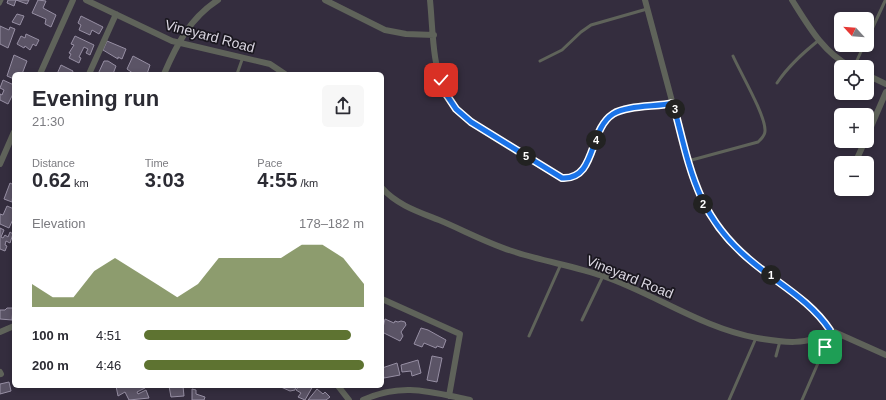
<!DOCTYPE html>
<html lang="en">
<head>
<meta charset="utf-8">
<style>
	body { margin:0; font-family:Arial,sans-serif; background:#f7f7f7; color:#2b2b33; height:100vh; display:flex; flex-direction:column; font-size:15px; white-space:nowrap }
	* { box-sizing:border-box; margin:0 }
	p { font-size:13px; color:#7c7c81 }
	.icon { flex:none; width:22px; height:22px; fill:none; stroke:currentColor; stroke-width:2; stroke-linecap:round; stroke-linejoin:round }
	.map { position:relative; flex:1; overflow:hidden }
	.panel { position:absolute; left:12px; top:72px; width:372px; height:316px; display:flex; flex-direction:column; background:#fff; border-radius:6px; box-shadow:0 2px 6px #0003 }
	.panel>* { flex:none }
	.needle { width:26px; rotate:296deg }
	.buttons { position:absolute; left:834px; top:12px; display:grid; gap:8px }
	.buttons a { display:grid; place-items:center; width:40px; height:40px; border-radius:6px; background:#fff; box-shadow:0 2px 6px #0003; font-size:20px }
	.pin { position:absolute; display:grid; place-items:center; width:34px; height:34px; color:#fff; margin:-17px; border-radius:8px; box-shadow:0 2px 6px #0006 }
	.km { position:absolute; width:20px; height:20px; margin:-10px; border-radius:50%; background:#222; color:#fff; font-size:11px; line-height:20px; text-align:center }
	.round { display:grid; place-items:center; flex:none; width:42px; height:42px; border-radius:6px; background:#f7f7f7 }
	.headline { display:flex; align-items:center; justify-content:space-between; height:68px; padding:0 20px }
	h1 { font-size:22px; font-weight:600; line-height:30px }
	.stats { display:grid; grid-template-columns:repeat(3,1fr); gap:6px; height:68px; padding:4px 20px }
	.stats div { display:grid; align-content:center }
	.stats b { font-size:20px; font-weight:600 }
	.stats small { font-size:11px; font-weight:400 }
	.stats p { font-size:11px }
	.chart { height:112px; padding:8px 20px }
	.chart p { display:flex; justify-content:space-between }
	.chart svg { width:100%; height:72px; margin-top:4px; fill:#5e7331; opacity:.7 }
	ul { padding:0 20px; list-style:none; font-size:13px }
	li { display:grid; grid-template-columns:64px 48px 1fr; align-items:center; height:30px }
	li i { height:10px; border-radius:5px; background:#5e7331 }
	.map>svg:first-child { display:block }
</style>
</head>
<body>
<div class="map">
<svg width="886" height="400" viewBox="0 0 886 400">
	<rect width="100%" height="100%" fill="#342d3e"/>
	<!-- building -->
	<path fill="#5b5466" stroke="#978fa4" d="M8 0H29L27 4 16 0 14 6 7 3Z
		M38 0 46 1 43 8 56 15 51 27 45 24 46 19 32 13Z
		M17 14 24 16 20 25 12 22Z
		M81 16 103 27 99 34 92 30 90 35 79 30 81 25 78 23Z
		M0 26 9 30 10 27 15 29 8 48 0 44Z
		M26 34 39 40 36 46 33 44 30 50 25 46 24 48 17 44 21 36 25 38Z
		M75 36 94 45 90 55 86 53 88 49 84 47 79 57 81 58 79 63 69 58 71 54 69 53 74 45 71 44Z
		M107 41 126 49 122 59 118 57V59L103 50Z
		M14 55 27 61 22 74H14V79L7 76Z
		M133 56 150 65 147 74H134L127 69Z
		M104 61H108L116 66 113 74H98Z
		M61 65 73 71 72 74H57Z
		M3 80 14 85V92L8 104 0 100V94L2 95 4 90 0 88Z
		M10 183 14 185 12 202 4 199Z
		M7 206 14 209V217L9 228 0 224V214L3 215Z
		M0 228 4 230 1 237 3 238 5 235 8 237 10 232 13 234 10 243 6 241 5 245 7 246 5 251 0 249Z
		M7 308H13L12 320 0 319V310H5Z
		M385 319 394 323 395 321 398 322 401 321 405 322 406 325 401 332 403 336 400 341 382 332Z
		M421 328 428 330 446 340 443 348 437 346 436 348 424 343 422 347 414 344Z
		M432 356 442 358 437 382 427 380Z
		M418 360 421 373 412 376 411 371 402 372 401 365Z
		M397 363 400 375 384 378 382 368Z
		M9 382 11 391 0 394V384Z
		M116 386H144L145 388 137 392 138 394 146 390 149 398 129 400 125 392 118 396Z
		M169 386H183L184 396 171 397Z
		M281 386H296L295 390 290 391 281 387Z
		M299 386H313L305 400 298 397 301 393 296 390Z
		M192 389 196 390V394L205 397 204 400H192Z
		M317 389 323 394 325 392 330 397 326 400H308Z"/>
	<g fill="none" stroke-linecap="round" stroke-linejoin="round">
		<!-- service -->
		<path stroke="#5f635a" stroke-width="3" d="M0 4 2 0
			M867 40 885 1
			M540 61 562 50 581 32 591 25 647 9
			M854 67 864 45
			M237 74 243 57
			M777 83C788 66 803 53 819 40
			M688 161 758 142C761 139 765 136 765 131 766 116 740 72 733 56
			M582 320 603 276
			M529 336 561 264
			M776 356 780 341
			M729 400 756 338
			M802 400 825 347 830 331"/>
		<!-- minor -->
		<path stroke="#5f635a" stroke-width="6" d="M86 0 172 41 270 64 285 74
			M325 0 385 30 406 34 434 35
			M430 0C433 30 432 64 445 93 459 122 532 160 561 178 597 180 588 130 613 114 627 105 657 107 673 103
			M645 0 692 176 703 203 726 238 751 261 803 300 820 316 830 330 886 355
			M792 0C809 27 823 52 851 67
			M40 74 73 0
			M89 74 116 14
			M164 74C177 44 190 18 218 0
			M867 75 886 84
			M867 136 886 92
			M855 163 865 141
			M0 164 14 132
			M382 188C397 205 419 212 439 220 463 230 487 243 512 251 542 261 573 266 603 276 655 294 702 328 757 338 780 342 810 347 830 330
			M382 299 460 334 449 396
			M0 332 14 326
			M0 372 1 374
			M338 386 349 400
			M363 400C402 382 431 392 470 400"/>
	</g>
	<g fill="none" stroke-linecap="round" stroke-linejoin="round">
		<!-- route casing -->
		<g stroke="#fff" stroke-width="8">
			<path id="route" d="M441 80 446 94 456 109 471 122 562 178C597 180 588 130 613 114 627 105 657 107 673 103 690 168 696 215 750 260 778 284 809 299 830 330L825 347"/>
		</g>
		<!-- route -->
		<use href="#route" stroke="#1a73e8" stroke-width="5"/>
	</g>
	<g text-anchor="middle" dominant-baseline="central" stroke-width="3.5" stroke-linejoin="round" paint-order="stroke">
		<!-- street labels -->
		<g font-size="14" fill="#dad6e1" stroke="#1a171f">
			<text transform="translate(210 36) rotate(15)">Vineyard Road</text>
			<text transform="translate(630 277) rotate(22)">Vineyard Road</text>
		</g>
	</g>
</svg>
<div class="buttons">
<a><svg class="needle" viewBox="-14 -14 28 28"><path d="M0-13l5 13h-10z" fill="#e53935"/><path d="M0 13l5-13h-10z" fill="#7c7c81"/></svg></a>
<a><svg class="icon" aria-label="locate" viewBox="0 0 24 24"><circle cx="12" cy="12" r="6"/><path d="M12 2v4M12 18v4M2 12h4M18 12h4"/></svg></a>
<a>+</a>
<a>−</a>
</div>
<div class="pin" style="left:825px;top:347px;background:#1e9e55"><svg class="icon" aria-label="arrive" viewBox="0 0 24 24"><path d="M6 21V4h12l-3 4 3 4H6"/></svg></div>
<div class="pin" style="left:441px;top:80px;background:#d93025"><svg class="icon" aria-label="check" viewBox="0 0 24 24"><path d="M5 12l5 5 9-10"/></svg></div>
<b class="km" style="left:771px;top:275px">1</b>
<b class="km" style="left:703px;top:204px">2</b>
<b class="km" style="left:675px;top:109px">3</b>
<b class="km" style="left:596px;top:140px">4</b>
<b class="km" style="left:526px;top:156px">5</b>
<section class="panel">
<div class="headline"><div><h1>Evening run</h1><p>21:30</p></div><a class="round"><svg class="icon" aria-label="share" viewBox="0 0 24 24"><path d="M12 15V3M7 8l5-5 5 5M5 13v7h14v-7"/></svg></a></div>
<div class="stats">
<div><p>Distance</p><b>0.62<small> km</small></b></div>
<div><p>Time</p><b>3:03</b></div>
<div><p>Pace</p><b>4:55<small> /km</small></b></div>
</div>
<div class="chart"><p><span>Elevation</span>178–182 m</p>
<svg viewBox="0 0 160 44" preserveAspectRatio="none"><path d="M0 44V30L10 38L20 38L30 22L40 14L50 22L60 30L70 38L80 30L90 14L100 14L110 14L120 14L130 6L140 6L150 14L160 30V44z"/></svg>
</div>
<ul>
<li><b>100 m</b>4:51<i style="width:94%"></i></li>
<li><b>200 m</b>4:46<i style="width:100%"></i></li>
</ul>
</section>
</div>
</body>
</html>
